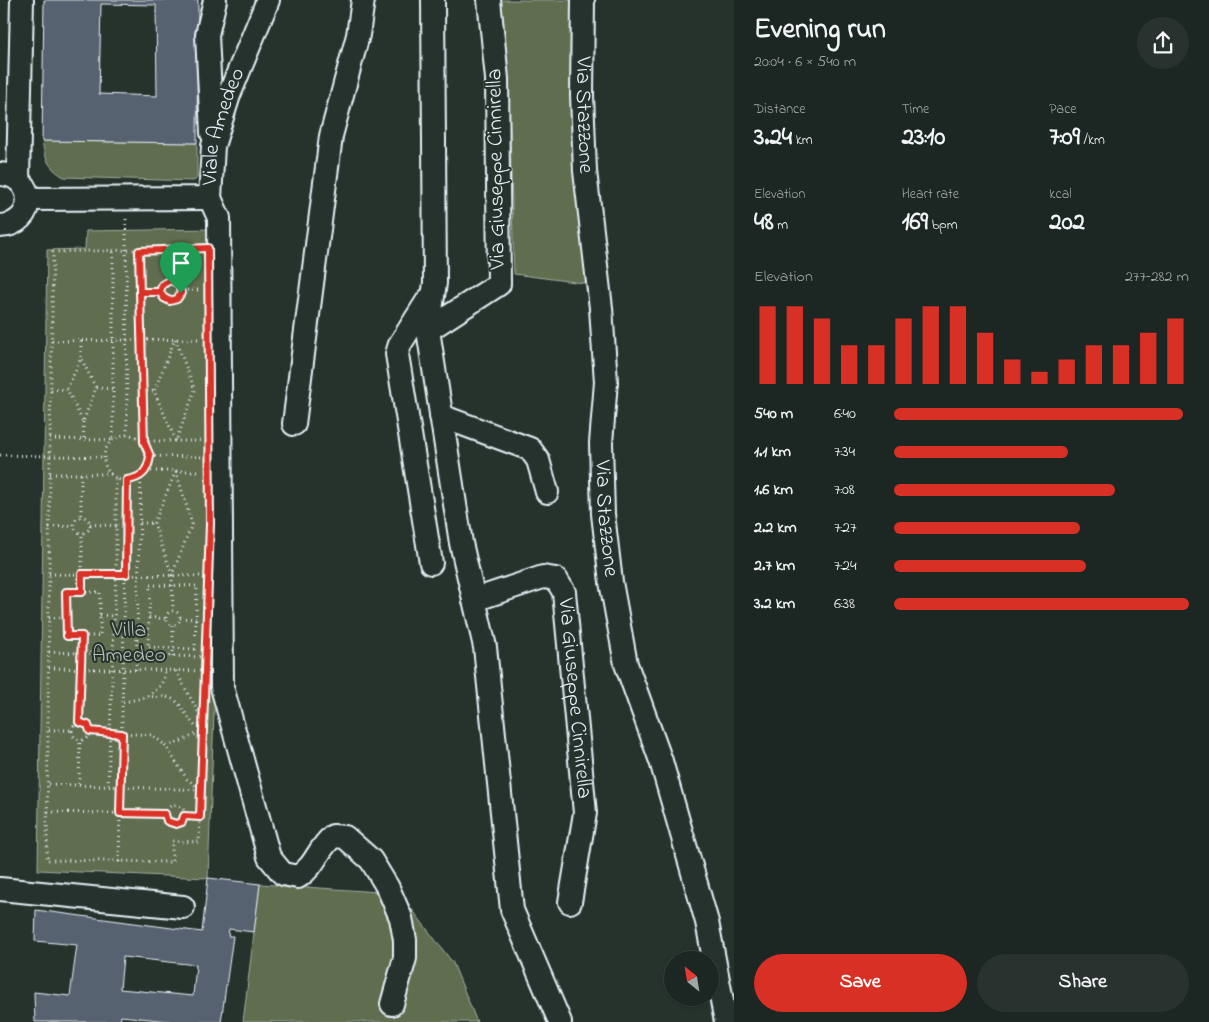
<!DOCTYPE html>
<html lang="en">
<head>
<meta charset="utf-8">
<style>
	body { margin:0; font-family:"Indie Flower",sans-serif; background:#29322f; color:#f1f3f6; height:100vh; display:flex; flex-direction:column; font-size:19px; white-space:nowrap }
	* { box-sizing:border-box; margin:0 }
	p { font-size:16px; color:#a0a5a5 }
	.icon { flex:none; width:28px; height:28px; fill:none; stroke:currentColor; stroke-width:2; stroke-linecap:round; stroke-linejoin:round }
	.map { position:relative; flex:1; overflow:hidden }
	.panel { display:flex; flex-direction:column; background:#1c2622; width:475px }
	.panel>* { flex:none }
	.needle { width:32px; rotate:330deg }
	.buttons { position:absolute; left:664px; top:951px; display:grid; gap:10px }
	.buttons a { display:grid; place-items:center; width:55px; height:55px; border-radius:50%; background:#1c2622; box-shadow:0 1px 4px #0004,0 0 0 1px #3a4340; font-size:25px }
	.pin { position:absolute; display:grid; place-items:center; width:42px; height:42px; color:#fff; margin:-51px -21px; border-radius:50% 50% 50% 0; rotate:-45deg; box-shadow:0 0 5px #0007 }
	.pin .icon { rotate:45deg }
	.round { display:grid; place-items:center; flex:none; width:52px; height:52px; border-radius:26px; background:#29322f }
	.head { display:flex; align-items:center; justify-content:space-between; height:85px; padding:0 20px }
	h1 { font-size:28px; font-weight:700; line-height:38px }
	.stats { display:grid; grid-template-columns:repeat(3,1fr); gap:8px; height:85px; padding:5px 20px }
	.stats div { display:grid; align-content:center }
	.stats b { font-size:25px; font-weight:700 }
	.stats small { font-size:14px; font-weight:400 }
	.stats p { font-size:14px }
	.chart { height:140px; padding:10px 20px }
	.chart p { display:flex; justify-content:space-between }
	.chart svg { width:100%; height:90px; margin-top:5px; stroke:#d93025; stroke-width:6 }
	.button { display:flex; gap:10px; margin-top:auto; padding:10px 20px }
	.button a { flex:1; height:58px; border-radius:30px; background:#d93025; color:#fff; font-size:20px; font-weight:700; line-height:58px; text-align:center }
	.button a+a { background:#29322f; color:#f1f3f6 }
	ul { padding:0 20px; list-style:none; font-size:16px }
	li { display:grid; grid-template-columns:80px 60px 1fr; align-items:center; height:38px }
	li i { height:12px; border-radius:6px; background:#d93025 }
	main { display:flex; flex:1; min-height:0 }
	.map>svg:first-child { display:block }
</style>
</head>
<body>
<main>
<div class="map">
<svg width="734" height="1022" viewBox="0 0 734 1022">
	<rect width="100%" height="100%" fill="#26332d"/>
	<filter id="ink" filterUnits="userSpaceOnUse"><feTurbulence type="fractalNoise" baseFrequency=".02" numOctaves="2"/><feDisplacementMap in="SourceGraphic" scale="10" xChannelSelector="R" yChannelSelector="G"/><feConvolveMatrix kernelMatrix="1 2 1 2 8 2 1 2 1" color-interpolation-filters="sRGB"/></filter>
	<g filter="url(#ink)">
		<!-- green -->
		<path fill="#606d4f" stroke="#a4afa4" d="M495 0H576L571 108 590 284 514 274 509 96Z
			M42 141 197 143V178L194 181 64 177C48 168 45 158 42 141Z
			M215 229 217 632 208 878 38 870 47 250 85 249 86 231Z
			M260 884 379 892 394 886 453 963 477 1022H243Z"/>
		<!-- building -->
		<path fill="#56626f" stroke="#e8f1f8" fill-rule="evenodd" d="M44 0H198L197 143 42 141ZM101 4 156 5 157 96 99 94Z
			M208 878 260 884 254 932 229 929 228 936H233L221 1022H178L121 1016 120 1022H35L34 992 70 996 77 945 35 941 36 910 202 932ZM123 957 196 965 193 996 120 989Z"/>
		<g fill="none" stroke-linecap="round" stroke-linejoin="round">
			<!-- minor casing -->
			<g stroke="#e8f1f8" stroke-width="26">
				<g id="minor">
					<path d="M433 0 435 283 428 330 461 543 485 647 512 910 560 1022"/>
					<path id="s1" d="M583 0 582 95 585 171 601 308 606 382 601 443 603 514 611 582 626 664 661 761 707 922 726 1022"/>
					<path d="M212 133 207 35 215 0"/>
					<path d="M0 174C37 175 37 225 0 226"/>
					<path d="M18 179 22 0"/>
					<path d="M210 198 219 218 222 687 269 857 283 874 298 877C317 864 316 851 333 836L345 837 371 860 388 888 401 918 405 940V958L392 1004"/>
					<path id="s2" d="M28 199 210 198 213 146 229 95 268 0"/>
					<path d="M428 300 400 344 397 354 431 563"/>
					<path d="M428 330 499 284 497 79 489 0"/>
					<path d="M441 416 530 449 538 460 547 492"/>
					<path d="M294 424 331 136 358 35 363 0"/>
					<path id="s3" d="M474 600 543 577 556 579 564 592 585 813 570 902"/>
					<path d="M0 889 183 907"/>
				</g>
			</g>
			<!-- path -->
			<path stroke="#e8f1f8" stroke-width="3" stroke-dasharray="1 4" stroke-linecap="butt" d="M126 219 127 435
				M208 248 210 524 207 672 199 842 172 841V862L47 860 50 439 53 252Z
				M139 251 144 441H200
				M161 290a10 10 0 1 1 20 0a10 10 0 1 1-20 0Z
				M182 290H200
				M140 292H161
				M175 339 195 390 176 441 154 391Z
				M52 341 201 339
				M81 341V358L67 389 83 422 96 388 81 358
				M96 388 113 389
				M51 390 67 389
				M142 391H154
				M83 422 84 440
				M104 458a23 23 0 1 1 46 0a23 23 0 1 1-46 0Z
				M50 439 113 440V252
				M0 455 105 457
				M150 456 202 457
				M146 471H200
				M176 471 192 524 172 575 154 523Z
				M50 474H111
				M81 474V517
				M74 525a8 8 0 1 1 16 0a8 8 0 1 1-16 0Z
				M140 523H154
				M90 524 116 526
				M49 527 74 526
				M49 574 201 576
				M172 575 173 610
				M150 585 197 586 195 649 148 647Z
				M66 592H100V636H67Z
				M82 592V533
				M166 618a7 7 0 1 1 14 0a7 7 0 1 1-14 0Z
				M100 615 115 616
				M149 617 166 619
				M49 618 66 617
				M180 618 196 619
				M49 652 203 657
				M173 657V625
				M49 668 203 671
				M136 670 141 476
				M176 671 203 721
				M147 697C182 694 176 704 195 726L203 727
				M123 702C143 699 163 694 165 671
				M79 722 82 636
				M72 731a9 9 0 1 1 18 0a9 9 0 1 1-18 0Z
				M49 730H72
				M90 731 152 735 165 745 175 744 203 731
				M165 745 187 779 201 790
				M49 784 202 790
				M79 784 80 740
				M108 785 116 574V478
				M165 815a10 10 0 1 1 20 0a10 10 0 1 1-20 0Z
				M48 812 165 814
				M184 816 201 817
				M119 862 127 480"/>
			<!-- minor -->
			<use href="#minor" stroke="#26332d" stroke-width="22"/>
		</g>
	</g>
	<g fill="none" stroke-linecap="round" stroke-linejoin="round" filter="url(#ink)">
		<!-- route casing -->
		<g stroke="#fff" stroke-width="10">
			<path id="route" d="M181 293 177 299 170 301 164 298 160 292H140L144 442 150 456C148 471 142 478 127 480L126 574H82V592H66L67 636H82L79 722 88 725 90 731 122 734 120 813 165 814 167 821 176 824 182 822 184 816 200 817 210 524 208 248 139 251 140 292H160L162 285 170 280 179 284 181 293"/>
		</g>
		<!-- route -->
		<use href="#route" stroke="#d93025" stroke-width="6"/>
	</g>
	<g text-anchor="middle" dominant-baseline="central" stroke-width="4" stroke-linejoin="round" paint-order="stroke">
		<!-- street labels -->
		<g font-size="22" fill="#e8f1f8" stroke="#26332d">
			<text stroke="none"><textPath href="#s1" startOffset="115">Via Stazzone</textPath></text>
			<text stroke="none"><textPath href="#s2" startOffset="255">Viale Amedeo</textPath></text>
			<text transform="translate(497 169) rotate(-91)">Via Giuseppe Cinnirella</text>
			<text stroke="none"><textPath href="#s1" startOffset="520">Via Stazzone</textPath></text>
			<text stroke="none"><textPath href="#s3" startOffset="208">Via Giuseppe Cinnirella</textPath></text>
		</g>
		<!-- park labels -->
		<g font-size="22" fill="#b2bcb4" stroke="#26332d">
			<text x="129" y="631">Villa<tspan x="129" dy="25">Amedeo</tspan></text>
		</g>
	</g>
</svg>
<div class="buttons">
<a><svg class="needle" viewBox="-14 -14 28 28"><path d="M0-13l5 13h-10z" fill="#e53935"/><path d="M0 13l5-13h-10z" fill="#a0a5a5"/></svg></a>
</div>
<div class="pin" style="left:181px;top:293px;background:#1e9e55"><svg class="icon" aria-label="arrive" viewBox="0 0 24 24"><path d="M6 21V4h12l-3 4 3 4H6"/></svg></div>
</div>
<section class="panel">
<div class="head"><div><h1>Evening run</h1><p>20:04 · 6 × 540 m</p></div><a class="round"><svg class="icon" aria-label="share" viewBox="0 0 24 24"><path d="M12 15V3M7 8l5-5 5 5M5 13v7h14v-7"/></svg></a></div>
<div class="stats">
<div><p>Distance</p><b>3.24<small> km</small></b></div>
<div><p>Time</p><b>23:10</b></div>
<div><p>Pace</p><b>7:09<small> /km</small></b></div>
</div>
<div class="stats">
<div><p>Elevation</p><b>48<small> m</small></b></div>
<div><p>Heart rate</p><b>169<small> bpm</small></b></div>
<div><p>kcal</p><b>202</b></div>
</div>
<div class="chart"><p><span>Elevation</span>277–282 m</p>
<svg viewBox="0 0 160 44" preserveAspectRatio="none"><path d="M5 44V6M15 44V6M25 44V12M35 44V25M45 44V25M55 44V12M65 44V6M75 44V6M85 44V19M95 44V32M105 44V38M115 44V32M125 44V25M135 44V25M145 44V19M155 44V12"/></svg>
</div>
<ul>
<li><b>540 m</b>6:40<i style="width:98%"></i></li>
<li><b>1.1 km</b>7:34<i style="width:59%"></i></li>
<li><b>1.6 km</b>7:08<i style="width:75%"></i></li>
<li><b>2.2 km</b>7:27<i style="width:63%"></i></li>
<li><b>2.7 km</b>7:24<i style="width:65%"></i></li>
<li><b>3.2 km</b>6:38<i style="width:100%"></i></li>
</ul>
<div class="button"><a>Save</a><a>Share</a></div>
</section>
</main>
</body>
</html>
